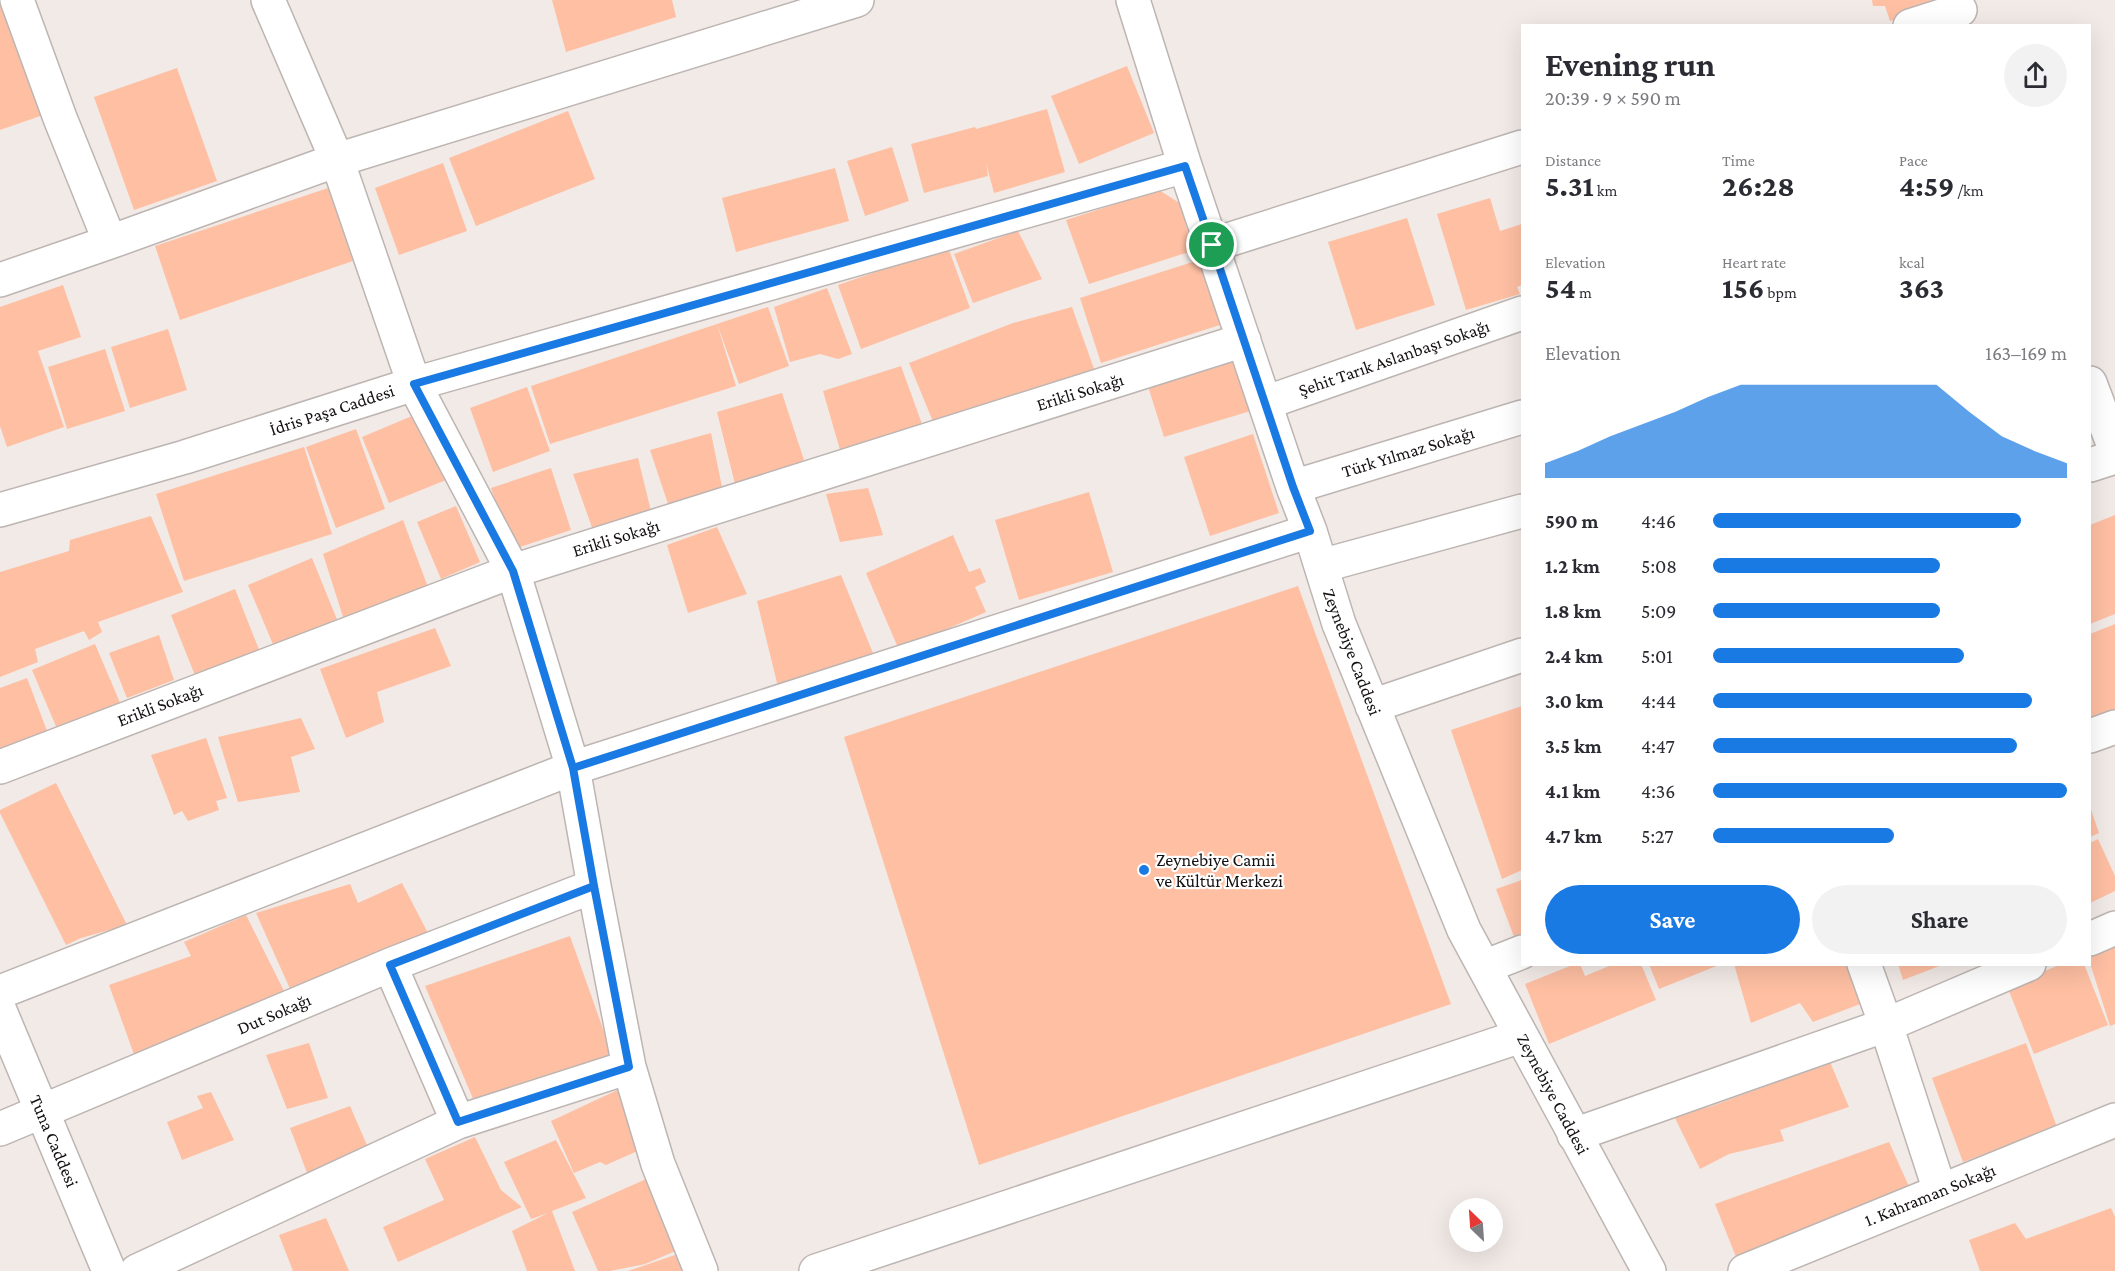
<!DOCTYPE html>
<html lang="en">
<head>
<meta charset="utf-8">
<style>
	body { margin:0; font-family:"Crimson Pro",serif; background:#f2f2f3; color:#2b2b33; height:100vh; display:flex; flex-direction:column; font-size:22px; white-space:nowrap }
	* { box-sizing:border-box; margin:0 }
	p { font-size:20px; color:#7c7c81 }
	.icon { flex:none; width:33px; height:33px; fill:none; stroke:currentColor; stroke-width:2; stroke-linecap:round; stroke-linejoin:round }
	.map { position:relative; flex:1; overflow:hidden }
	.details { position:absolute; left:1521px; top:24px; width:570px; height:942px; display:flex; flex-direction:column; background:#fff; border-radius:0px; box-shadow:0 6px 24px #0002 }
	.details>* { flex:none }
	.needle { width:39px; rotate:335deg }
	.controls { position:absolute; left:1449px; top:1198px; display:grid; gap:12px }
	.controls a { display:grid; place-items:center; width:54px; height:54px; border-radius:50%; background:#fff; box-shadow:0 6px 24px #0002; font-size:30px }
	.pin { position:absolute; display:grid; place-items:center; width:51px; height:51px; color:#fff; margin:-26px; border:3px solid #fff; border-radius:50%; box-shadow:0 2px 6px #0007 }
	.round { display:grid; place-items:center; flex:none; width:63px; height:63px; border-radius:32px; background:#f2f2f3 }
	.overview { display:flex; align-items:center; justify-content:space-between; height:102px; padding:0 24px }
	h1 { font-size:33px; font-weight:700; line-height:45px }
	.figures { display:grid; grid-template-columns:repeat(3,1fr); gap:9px; height:102px; padding:6px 24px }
	.figures div { display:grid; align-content:center }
	.figures b { font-size:30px; font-weight:700 }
	.figures small { font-size:16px; font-weight:400 }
	.figures p { font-size:16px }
	.chart { height:168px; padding:12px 24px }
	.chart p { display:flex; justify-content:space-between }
	.chart svg { width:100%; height:108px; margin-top:6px; fill:#1a7ae3; opacity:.7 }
	.primary-button { display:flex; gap:12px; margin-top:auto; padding:12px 24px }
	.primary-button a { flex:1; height:69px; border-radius:36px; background:#1a7ae3; color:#fff; font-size:24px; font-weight:700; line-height:69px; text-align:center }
	.primary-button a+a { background:#f2f2f3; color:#2b2b33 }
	ul { padding:0 24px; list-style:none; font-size:20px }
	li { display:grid; grid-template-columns:96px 72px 1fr; align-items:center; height:45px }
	li i { height:15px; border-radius:8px; background:#1a7ae3 }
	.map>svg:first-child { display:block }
</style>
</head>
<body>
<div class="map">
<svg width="2115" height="1271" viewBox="0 0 2115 1271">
	<rect width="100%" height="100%" fill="#f2eae6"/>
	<!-- building -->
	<path fill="#febfa3" d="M0 0H11L49 113 0 130Z
		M552 0H672L676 17 566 52Z
		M1872 0H1936L1938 8 1890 21 1885 6H1873Z
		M1127 66 1154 133 1079 164 1051 96Z
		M177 68 217 181 134 210 94 97Z
		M1047 109 1065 172 994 193 986 163 988 176 924 193 911 144 975 127 976 129Z
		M568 111 595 179 476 226 449 158Z
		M892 147 909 201 865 216 847 161Z
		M443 163 467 231 399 255 375 188Z
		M835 168 849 221 736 252 722 198Z
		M328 188 353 261 180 320 155 246Z
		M1159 190 1181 204 1192 251 1089 284 1066 220Z
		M1490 198 1500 231 1522 224V285L1517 287 1520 294 1466 310 1437 214Z
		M1407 218 1435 305 1356 330 1328 242Z
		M1018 231 1042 279 973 303 954 254Z
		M948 247 970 308 861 349 838 285Z
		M1202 259 1223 324 1101 363 1080 298Z
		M63 285 81 337 38 351 64 427 7 447 0 426V307Z
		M827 288 852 354 838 359 820 354 790 362 774 307Z
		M768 307 789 366 739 384 717 324Z
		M1072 307 1098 380 936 429 909 363 1013 323Z
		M717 324 736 386 550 444 531 386Z
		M168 329 187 390 130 408 111 347Z
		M105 349 125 411 67 429 48 367Z
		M1237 353 1254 410 1164 437 1146 380Z
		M901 366 922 424 840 450 823 391Z
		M527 387 550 451 493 472 470 408Z
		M782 393 804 460 736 488 717 412Z
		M424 411 451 478 389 503 362 437Z
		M356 429 385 509 336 528 306 447Z
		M711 433 723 492 669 507 650 450Z
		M1253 434 1279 513 1210 536 1184 457Z
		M304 447 332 534 184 581 156 494Z
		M638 458 652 515 594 533 573 474Z
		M551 468 571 530 511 550 491 488Z
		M868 488 883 535 840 542 826 494Z
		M1089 492 1113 572 1019 600 995 520Z
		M456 506 480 562 441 579 417 522Z
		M2115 515V614L2090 624V525Z
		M151 516 183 592 98 622 102 632 89 640 84 631 35 649 38 662 0 677V572L69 551 70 540Z
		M403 520 429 590 344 620 323 554Z
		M717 527 747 594 688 613 667 545Z
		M953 535 969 572 980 568 986 582 975 587 986 612 899 650 866 573Z
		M312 558 338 622 275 649 248 585Z
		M841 575 875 658 779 691 757 601Z
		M1298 586 1451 1004 979 1165 844 737Z
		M235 589 260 652 196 678 171 615Z
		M2115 624V719L2090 729V634Z
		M435 628 451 666 377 692 384 722 346 738 320 669Z
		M159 635 174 680 127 698 109 653Z
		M95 644 124 712 61 738 32 670Z
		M27 678 52 744 0 761V688Z
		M1522 706V870L1502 879 1451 730Z
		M301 718 315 749 291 757 300 792 238 802 218 737Z
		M206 738 227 798 216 801 219 810 188 821 182 811 174 815 151 755Z
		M56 783 127 925 81 938 66 945 0 813V810Z
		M2090 807 2099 833 2090 837Z
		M2098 839 2115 876V891L2090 903V843Z
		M1522 880V939L1516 942 1496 889Z
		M402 883 430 937 291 991 256 913 350 884 358 903Z
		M246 915 287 997 136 1060 109 985 191 956 184 942Z
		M570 936 613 1057 474 1101 425 986Z
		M2115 943V1024L2110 1026 2090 963V952Z
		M1575 964H1580L1585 976 1614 964H1641L1656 1000 1549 1044 1525 984Z
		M1649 964H1719V965L1659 989Z
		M1734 964H1864L1876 998 1813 1022 1800 1003 1751 1023Z
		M1898 964H1942V965L1903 980Z
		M2062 964H2084L2108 1025 2034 1054 2007 986Z
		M309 1043 328 1098 287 1109 266 1055Z
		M2026 1043 2057 1127 1963 1162 1932 1078Z
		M1830 1062 1849 1107 1780 1130 1784 1141 1729 1154 1700 1169 1674 1116 1712 1106Z
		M624 1087 651 1145 606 1165 600 1162 574 1173 551 1121Z
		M211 1092 234 1140 182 1160 167 1122 203 1108 197 1096Z
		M350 1106 370 1152 309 1178 290 1128Z
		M475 1137 501 1190 522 1207 398 1262 383 1227 444 1200 425 1159Z
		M556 1140 586 1198 552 1211 575 1271H527L512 1231 548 1213 531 1219 504 1162Z
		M1889 1142 1911 1191 1738 1262 1715 1204Z
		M653 1176 685 1247 645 1264 610 1271H598L572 1212Z
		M2111 1208 2115 1217V1271H1980L1969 1240 2015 1223 2026 1239Z
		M326 1218 349 1271H293L279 1235Z
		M681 1253 688 1271H628Z"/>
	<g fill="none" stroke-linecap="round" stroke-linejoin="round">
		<!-- minor casing -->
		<g stroke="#bdb5b2" stroke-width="36">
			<path id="minor" d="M17 0 60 118 110 242
				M268 0 337 160 414 384 513 571 573 768 594 886 629 1067 658 1164 701 1271
				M1133 0 1185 166 1293 487 1310 531 1339 624 1464 930 1649 1271
				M1910 26 1960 10
				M1212 245 1522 147
				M0 280 110 242 337 160 857 0
				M2090 383 2115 449
				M1265 403 1522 313
				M2090 465 2115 457
				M1293 487 1522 417
				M0 510 185 457 414 384 1185 166
				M1321 566 1522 511
				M1372 706 1522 655
				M2090 736 2115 727
				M0 767 513 571 1244 340
				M2090 939 2115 928
				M1864 964 1886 1025 1940 1191
				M390 965 594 886
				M1484 967 1522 952
				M0 992 573 768 1310 531
				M0 1011 109 1271
				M0 1129 390 965 458 1122
				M1574 1135 1886 1025 2029 964
				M137 1271 458 1122 629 1067
				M816 1271 1521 1036
				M1745 1271 2115 1120"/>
		</g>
		<!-- minor -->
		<use href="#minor" stroke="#fff" stroke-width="33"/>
	</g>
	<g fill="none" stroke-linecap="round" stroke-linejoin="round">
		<!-- route casing -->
		<g stroke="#fff" stroke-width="12">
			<path id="route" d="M1212 245 1185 166 414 384 513 571 573 768 594 886 629 1067 458 1122 390 965 594 886 573 768 1310 531 1293 487 1212 245"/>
		</g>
		<!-- route -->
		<use href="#route" stroke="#1a7ae3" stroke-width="8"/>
	</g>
	<!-- markers -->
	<circle fill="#1a7ae3" stroke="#fff" stroke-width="2" cx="1144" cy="870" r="6"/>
	<g text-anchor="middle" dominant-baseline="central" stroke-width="4.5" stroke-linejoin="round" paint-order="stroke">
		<!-- street labels -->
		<g font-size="18" fill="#141110" stroke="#fff">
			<text transform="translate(1394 358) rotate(-19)">Şehit Tarık Aslanbaşı Sokağı</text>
			<text transform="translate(1080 392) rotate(-17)">Erikli Sokağı</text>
			<text transform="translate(332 410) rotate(-18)">İdris Paşa Caddesi</text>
			<text transform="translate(1408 452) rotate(-17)">Türk Yılmaz Sokağı</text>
			<text transform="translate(616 538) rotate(-17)">Erikli Sokağı</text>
			<text transform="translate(1352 652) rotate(69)">Zeynebiye Caddesi</text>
			<text transform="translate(160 705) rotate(-21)">Erikli Sokağı</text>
			<text transform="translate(274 1014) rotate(-23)">Dut Sokağı</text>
			<text transform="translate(1553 1094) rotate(62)">Zeynebiye Caddesi</text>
			<text transform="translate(54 1141) rotate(67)">Tuna Caddesi</text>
			<text transform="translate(1930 1195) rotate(-22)">1. Kahraman Sokağı</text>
		</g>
		<!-- poi labels -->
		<g font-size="18" fill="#141110" stroke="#fff" text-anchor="start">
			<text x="1156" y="860">Zeynebiye Camii<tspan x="1156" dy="21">ve Kültür Merkezi</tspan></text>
		</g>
	</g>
</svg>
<div class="controls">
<a><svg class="needle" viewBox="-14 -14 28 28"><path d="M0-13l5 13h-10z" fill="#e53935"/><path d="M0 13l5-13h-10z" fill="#7c7c81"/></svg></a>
</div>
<div class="pin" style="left:1212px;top:245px;background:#1e9e55"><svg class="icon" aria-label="arrive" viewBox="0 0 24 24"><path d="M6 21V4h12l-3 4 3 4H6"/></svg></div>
<section class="details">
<div class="overview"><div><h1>Evening run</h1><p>20:39 · 9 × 590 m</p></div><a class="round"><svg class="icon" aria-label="share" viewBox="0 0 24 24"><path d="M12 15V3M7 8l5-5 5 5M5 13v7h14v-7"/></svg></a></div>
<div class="figures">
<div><p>Distance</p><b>5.31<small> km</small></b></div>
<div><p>Time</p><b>26:28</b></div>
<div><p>Pace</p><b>4:59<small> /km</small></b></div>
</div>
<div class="figures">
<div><p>Elevation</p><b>54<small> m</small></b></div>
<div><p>Heart rate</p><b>156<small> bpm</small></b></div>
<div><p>kcal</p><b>363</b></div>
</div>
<div class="chart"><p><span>Elevation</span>163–169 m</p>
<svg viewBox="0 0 160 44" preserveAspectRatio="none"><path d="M0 44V38L10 33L20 27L30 22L40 17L50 11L60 6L70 6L80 6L90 6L100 6L110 6L120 6L130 17L140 27L150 33L160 38V44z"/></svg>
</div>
<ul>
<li><b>590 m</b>4:46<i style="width:87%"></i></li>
<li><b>1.2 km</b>5:08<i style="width:64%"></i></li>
<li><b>1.8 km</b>5:09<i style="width:64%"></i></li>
<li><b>2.4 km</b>5:01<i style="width:71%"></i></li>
<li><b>3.0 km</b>4:44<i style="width:90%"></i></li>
<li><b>3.5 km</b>4:47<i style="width:86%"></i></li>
<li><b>4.1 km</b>4:36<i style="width:100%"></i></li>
<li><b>4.7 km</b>5:27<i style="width:51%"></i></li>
</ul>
<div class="primary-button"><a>Save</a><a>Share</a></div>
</section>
</div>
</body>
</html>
